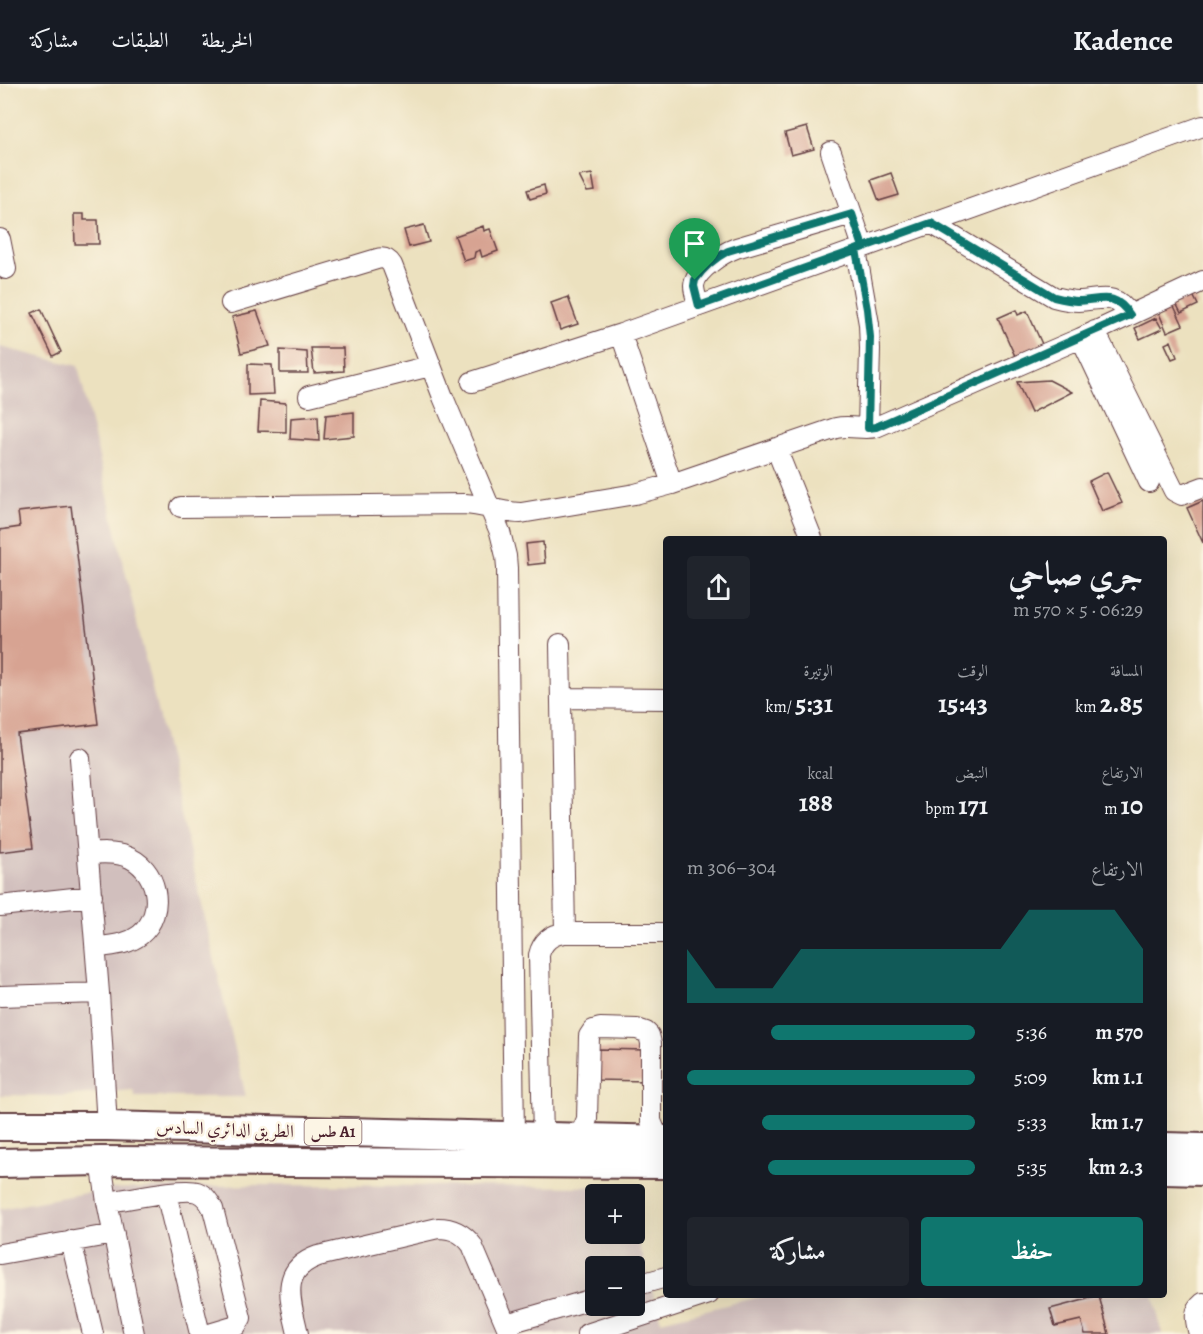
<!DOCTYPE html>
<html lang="ar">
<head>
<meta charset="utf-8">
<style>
	body { margin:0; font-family:Alegreya,Amiri,serif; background:#20242c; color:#f1f3f6; direction:rtl; height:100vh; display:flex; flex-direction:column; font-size:22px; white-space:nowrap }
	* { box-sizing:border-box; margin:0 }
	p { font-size:20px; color:#9ea1a6 }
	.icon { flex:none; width:33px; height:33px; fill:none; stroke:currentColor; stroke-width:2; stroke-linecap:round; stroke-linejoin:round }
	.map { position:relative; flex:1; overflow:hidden; direction:ltr }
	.panel { position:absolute; left:663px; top:452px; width:504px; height:762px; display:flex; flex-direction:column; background:#171b24; border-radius:6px; box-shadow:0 6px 24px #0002; direction:rtl }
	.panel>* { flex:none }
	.controls { position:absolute; left:585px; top:1100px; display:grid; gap:12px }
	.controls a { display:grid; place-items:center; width:60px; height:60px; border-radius:6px; background:#171b24; box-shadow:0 6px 24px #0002; font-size:30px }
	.pin { position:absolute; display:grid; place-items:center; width:51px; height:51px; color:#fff; margin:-62px -26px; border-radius:50% 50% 50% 0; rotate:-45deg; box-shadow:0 0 6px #0007 }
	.pin .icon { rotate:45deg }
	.round { display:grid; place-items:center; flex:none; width:63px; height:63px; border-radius:6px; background:#20242c }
	.head { display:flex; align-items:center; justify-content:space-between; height:102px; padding:0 24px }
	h1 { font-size:33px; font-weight:700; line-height:45px }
	.metrics { display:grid; grid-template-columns:repeat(3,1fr); gap:9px; height:102px; padding:6px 24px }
	.metrics div { display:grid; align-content:center }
	.metrics b { font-size:26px; font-weight:700 }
	.metrics small { font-size:16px; font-weight:400 }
	.metrics p { font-size:16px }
	.chart { height:168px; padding:12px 24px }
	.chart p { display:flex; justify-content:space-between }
	.chart svg { width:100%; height:108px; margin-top:6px; fill:#0f766e; opacity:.7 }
	.primary-button { display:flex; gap:12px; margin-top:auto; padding:12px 24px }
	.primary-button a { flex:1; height:69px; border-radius:6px; background:#0f766e; color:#fff; font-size:24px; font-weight:700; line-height:69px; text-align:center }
	.primary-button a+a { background:#20242c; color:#f1f3f6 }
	ul { padding:0 24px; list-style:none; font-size:20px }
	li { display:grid; grid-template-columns:96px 72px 1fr; align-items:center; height:45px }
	li i { height:15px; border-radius:8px; background:#0f766e }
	header { display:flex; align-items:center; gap:36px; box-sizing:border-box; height:84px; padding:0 30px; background:#171b24; border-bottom:2px solid #363941 }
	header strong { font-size:28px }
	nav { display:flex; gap:33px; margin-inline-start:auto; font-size:21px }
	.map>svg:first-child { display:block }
</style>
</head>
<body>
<header>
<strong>Kadence</strong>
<nav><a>الخريطة</a><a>الطبقات</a><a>مشاركة</a></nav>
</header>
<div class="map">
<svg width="1203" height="1250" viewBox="0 0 1203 1250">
	<rect width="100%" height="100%" fill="#fcf5e5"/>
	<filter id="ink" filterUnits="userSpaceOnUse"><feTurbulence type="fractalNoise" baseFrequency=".0167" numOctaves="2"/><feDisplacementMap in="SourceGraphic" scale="12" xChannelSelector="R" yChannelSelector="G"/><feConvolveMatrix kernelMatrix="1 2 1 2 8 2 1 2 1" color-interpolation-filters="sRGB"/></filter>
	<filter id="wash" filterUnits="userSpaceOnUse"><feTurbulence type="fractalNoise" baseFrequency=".008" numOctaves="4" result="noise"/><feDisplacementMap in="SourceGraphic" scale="24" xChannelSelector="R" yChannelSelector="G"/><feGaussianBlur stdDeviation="1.35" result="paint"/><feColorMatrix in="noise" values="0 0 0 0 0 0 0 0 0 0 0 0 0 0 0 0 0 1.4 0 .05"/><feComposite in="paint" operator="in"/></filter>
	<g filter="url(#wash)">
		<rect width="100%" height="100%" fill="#ece1bf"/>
		<!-- industrial -->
		<path fill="#d1bfbd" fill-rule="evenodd" d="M0 263 78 282 246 1013H135L133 1006 64 1012 0 1011Z
			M256 1101 622 1103 624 1110H596V1149H634L635 1146 661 1237 771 1210H1153L1162 1250H0V1125L107 1105ZM596 1182H634V1221H596Z"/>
		<g id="blocks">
			<!-- building -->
			<path fill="#d7a392" d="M807 43 814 65 791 71 785 49Z
				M891 89 899 111 879 117 871 96Z
				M592 90 595 107 587 108 579 92Z
				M544 101 546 110 530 115 527 106Z
				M74 130H84V136H98L99 160H75Z
				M424 141 429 158 409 163 404 146Z
				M483 142 484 147 490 145 498 167 482 173 480 166 475 168 474 174 464 177 455 152Z
				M1193 211 1198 221 1181 229 1176 219Z
				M568 213 578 240 560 246 551 219Z
				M1173 220 1183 241 1167 248 1158 227Z
				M41 225 61 268 53 272 32 229Z
				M1016 226 1018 231 1027 227 1042 260 1015 272 998 234Z
				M257 227 270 262 241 269 232 233Z
				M1156 234 1162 245 1140 255 1135 244Z
				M1171 257 1177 273 1172 275 1165 260Z
				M311 264H343L344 287 314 289Z
				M280 266 307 268 308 289H280Z
				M248 280 272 281 274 310 248 311Z
				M1049 296 1072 308 1031 329 1017 298Z
				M260 317 286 319V348L258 347Z
				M354 328V352L324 355 326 331Z
				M318 332 319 357 290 355 291 334Z
				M1107 388 1122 419 1102 427 1089 397Z
				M1203 417V459L1187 424Z
				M71 422 98 640 17 650 33 764 0 768V446L20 443 18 428Z
				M543 458 545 479 528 481 526 460Z
				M597 965 647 966V997L596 996Z
				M1099 1212 1109 1250H1085L1081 1236 1055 1242 1050 1225Z"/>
		</g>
	</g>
	<g filter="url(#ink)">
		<use href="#blocks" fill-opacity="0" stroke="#623c41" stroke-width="1.5"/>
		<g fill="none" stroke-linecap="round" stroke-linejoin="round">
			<!-- minor casing -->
			<g stroke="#623c41" stroke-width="22">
				<path id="minor" d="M831 68 863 163
					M931 139 1054 213C1062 215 1070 217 1078 217 1102 216 1114 207 1130 231
					M0 155 6 185
					M856 166 869 240 870 265 868 344
					M231 219 377 175C384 173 388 175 392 181L443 313 500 448 506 472 507 484 514 1053
					M699 222C697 216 694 209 694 202 695 186 723 169 736 164L852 130
					M1095 247 1174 407 1182 411 1203 403
					M621 250 672 400
					M1081 254 1149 398
					M472 298 621 250 1203 42
					M309 312 430 282
					M776 364 812 454
					M181 423 465 420C484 421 502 429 521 429L635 410 672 400 836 344C850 341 863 346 876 343L1081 254 1203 197
					M560 560 565 849
					M561 614 666 615
					M80 674 99 909 107 1042
					M88 770C100 769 114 768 125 772 158 783 167 829 140 851 127 861 111 861 96 864
					M0 822 92 812
					M0 912 99 909
					M543 1054 539 871C542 858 551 850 565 849H666
					M576 1054 581 1049 587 1035 589 952 593 946 600 944 637 945 646 948 649 951 651 959V1037L657 1051 663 1056
					M101 1077 107 1118 134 1250
					M166 1109 200 1250
					M107 1118C125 1116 183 1103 197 1108 205 1111 209 1117 213 1125L241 1234 236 1242 209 1250
					M71 1157 93 1250
					M0 1170 114 1150
					M634 1202 666 1193
					M506 1240 596 1214
					M298 1250C291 1217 278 1186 318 1172L438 1144C453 1144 463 1149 472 1161L510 1250
					M587 1250 709 1210
					M1199 1250C1196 1238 1192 1228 1203 1219"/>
			</g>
			<!-- highway casing -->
			<g stroke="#623c41" stroke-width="32">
				<path id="highway" d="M0 1042H107L666 1056
					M1164 1063 1203 1064
					M0 1079 101 1077 666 1080
					M1164 1086 1203 1087"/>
			</g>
			<!-- minor -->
			<use href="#minor" stroke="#fff" stroke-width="20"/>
			<!-- highway -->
			<use href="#highway" stroke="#fff" stroke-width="28"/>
		</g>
	</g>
	<g fill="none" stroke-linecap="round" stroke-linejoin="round" filter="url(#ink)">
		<!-- route casing -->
		<g stroke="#fff" stroke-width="12">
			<path id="route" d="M695 196 694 202 699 222 931 139 1054 213C1062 215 1070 217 1078 217 1102 216 1114 207 1130 231L876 343 868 344 870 253 867 225 856 166 863 163 852 130 728 167C715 174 703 184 695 196"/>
		</g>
		<!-- route -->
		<use href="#route" stroke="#0f766e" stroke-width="8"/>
	</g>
	<g text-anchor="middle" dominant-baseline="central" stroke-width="5" stroke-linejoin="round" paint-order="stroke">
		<!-- shield labels -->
		<rect fill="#fcf5e5" stroke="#7f5f63" stroke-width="1.5" x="304.5" y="1035" width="57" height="26" rx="4.5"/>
		<g font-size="16" font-weight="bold" fill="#4a1f2b">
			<text x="333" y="1048">طس A1</text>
		</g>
		<!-- street labels -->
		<g font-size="18" fill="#4a1f2b" stroke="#fcf5e5">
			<text transform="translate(225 1045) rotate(2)">الطريق الدائري السادس</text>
		</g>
	</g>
</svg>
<div class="controls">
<a>+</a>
<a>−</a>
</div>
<div class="pin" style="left:695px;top:196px;background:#1e9e55"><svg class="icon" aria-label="arrive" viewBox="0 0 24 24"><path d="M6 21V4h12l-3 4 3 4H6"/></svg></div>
<section class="panel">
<div class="head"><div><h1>جري صباحي</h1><p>06:29 · 5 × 570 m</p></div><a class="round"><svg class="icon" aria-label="share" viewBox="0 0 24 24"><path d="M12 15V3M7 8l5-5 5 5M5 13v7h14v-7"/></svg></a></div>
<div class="metrics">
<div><p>المسافة</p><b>2.85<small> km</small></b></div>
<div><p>الوقت</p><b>15:43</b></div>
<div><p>الوتيرة</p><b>5:31<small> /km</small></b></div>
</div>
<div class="metrics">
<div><p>الارتفاع</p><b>10<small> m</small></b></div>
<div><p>النبض</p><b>171<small> bpm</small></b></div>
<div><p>kcal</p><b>188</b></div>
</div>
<div class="chart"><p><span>الارتفاع</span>304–306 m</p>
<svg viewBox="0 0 160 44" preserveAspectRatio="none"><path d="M0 44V22L10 38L20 38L30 38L40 22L50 22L60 22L70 22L80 22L90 22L100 22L110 22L120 6L130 6L140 6L150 6L160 22V44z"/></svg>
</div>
<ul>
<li><b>570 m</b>5:36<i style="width:71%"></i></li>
<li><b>1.1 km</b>5:09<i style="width:100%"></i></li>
<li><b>1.7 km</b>5:33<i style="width:74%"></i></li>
<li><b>2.3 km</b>5:35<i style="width:72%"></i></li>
</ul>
<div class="primary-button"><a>حفظ</a><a>مشاركة</a></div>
</section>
</div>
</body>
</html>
